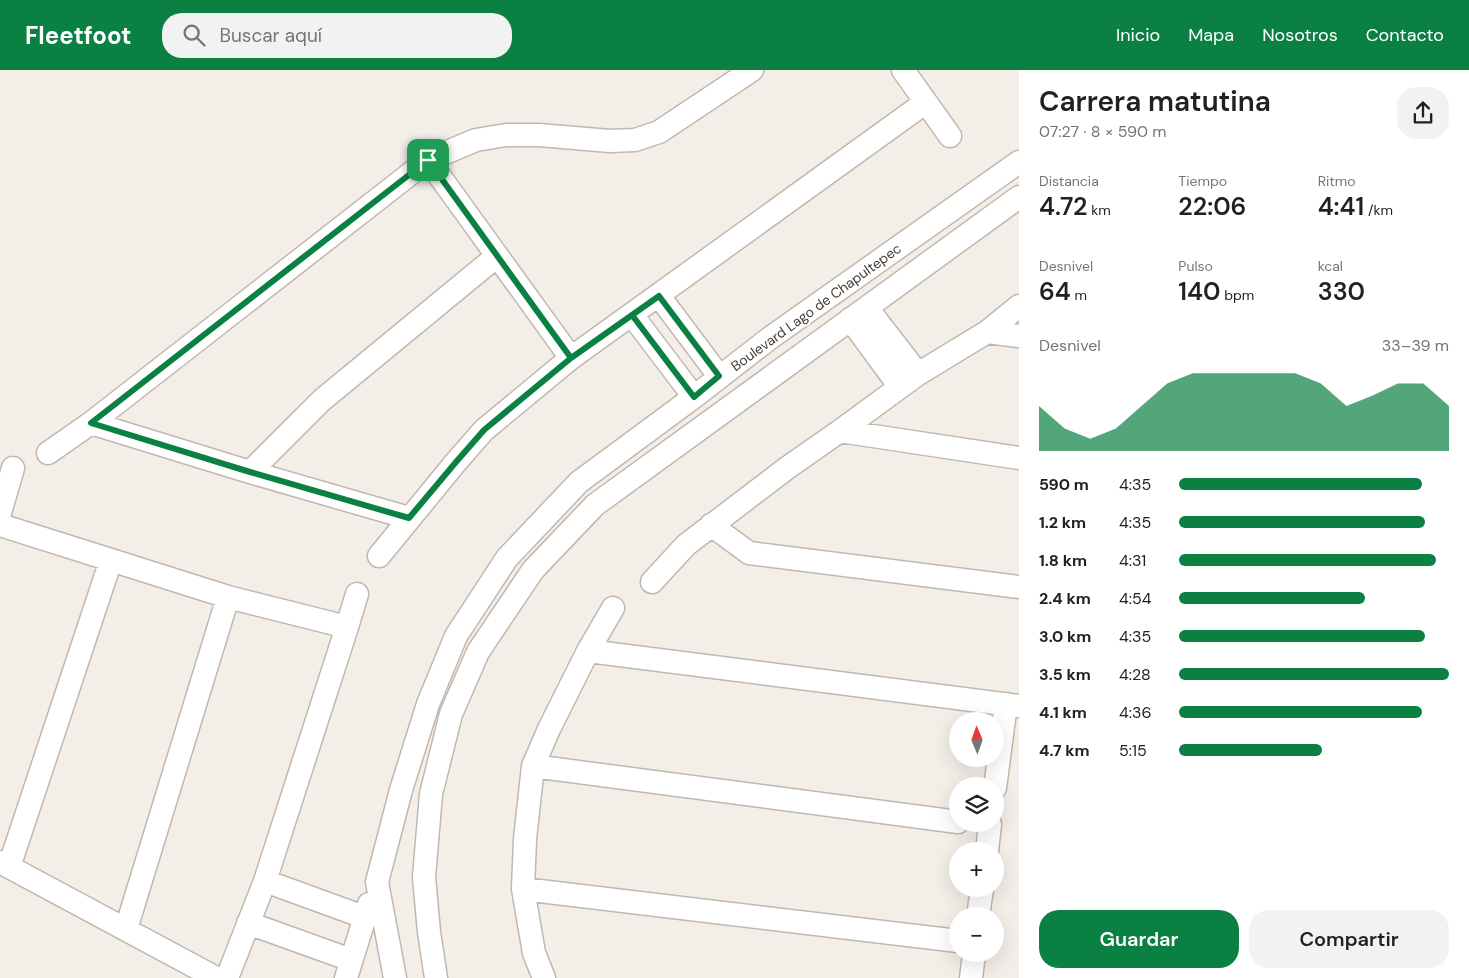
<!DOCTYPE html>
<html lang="es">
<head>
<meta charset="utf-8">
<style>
	body { margin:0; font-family:"DM Sans",sans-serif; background:#f2f2f2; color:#202124; height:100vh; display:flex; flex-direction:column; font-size:19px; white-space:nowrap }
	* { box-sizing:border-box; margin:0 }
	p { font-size:16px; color:#757577 }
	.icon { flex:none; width:28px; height:28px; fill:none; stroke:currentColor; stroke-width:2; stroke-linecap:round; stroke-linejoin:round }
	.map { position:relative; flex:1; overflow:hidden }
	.sheet { display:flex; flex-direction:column; background:#fff; width:450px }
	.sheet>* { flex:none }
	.needle { width:32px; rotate:358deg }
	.tools { position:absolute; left:949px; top:642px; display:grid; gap:10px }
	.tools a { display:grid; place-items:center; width:55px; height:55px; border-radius:50%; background:#fff; box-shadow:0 5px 20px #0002; font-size:25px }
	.pin { position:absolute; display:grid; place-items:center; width:42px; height:42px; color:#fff; margin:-21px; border-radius:10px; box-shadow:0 2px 8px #0006 }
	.round { display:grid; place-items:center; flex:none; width:52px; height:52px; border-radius:20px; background:#f2f2f2 }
	.head { display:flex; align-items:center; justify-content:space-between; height:85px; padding:0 20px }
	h1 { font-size:28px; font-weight:600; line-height:38px }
	.metrics { display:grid; grid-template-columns:repeat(3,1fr); gap:8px; height:85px; padding:5px 20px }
	.metrics div { display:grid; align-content:center }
	.metrics b { font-size:25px; font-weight:600 }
	.metrics small { font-size:14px; font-weight:400 }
	.metrics p { font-size:14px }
	.chart { height:140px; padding:10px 20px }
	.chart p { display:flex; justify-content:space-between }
	.chart svg { width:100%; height:90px; margin-top:5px; fill:#0b8043; opacity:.7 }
	.primary-button { display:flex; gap:10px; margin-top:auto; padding:10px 20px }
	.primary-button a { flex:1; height:58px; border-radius:20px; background:#0b8043; color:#fff; font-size:20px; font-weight:600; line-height:58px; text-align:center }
	.primary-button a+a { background:#f2f2f2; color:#202124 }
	ul { padding:0 20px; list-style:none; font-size:16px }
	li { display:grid; grid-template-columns:80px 60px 1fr; align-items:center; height:38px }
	li i { height:12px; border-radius:6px; background:#0b8043 }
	header { display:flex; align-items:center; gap:30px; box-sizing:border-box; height:70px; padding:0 25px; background:#0b8043; color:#fff }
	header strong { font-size:24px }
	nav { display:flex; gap:28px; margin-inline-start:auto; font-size:18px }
	.search { width:350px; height:45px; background:#f2f2f2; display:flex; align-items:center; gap:12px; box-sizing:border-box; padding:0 18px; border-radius:20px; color:#757577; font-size:19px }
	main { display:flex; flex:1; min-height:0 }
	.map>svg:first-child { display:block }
</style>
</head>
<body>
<header>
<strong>Fleetfoot</strong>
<div class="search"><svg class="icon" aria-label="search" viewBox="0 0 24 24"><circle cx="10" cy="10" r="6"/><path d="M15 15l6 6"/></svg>Buscar aquí</div>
<nav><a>Inicio</a><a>Mapa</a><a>Nosotros</a><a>Contacto</a></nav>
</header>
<main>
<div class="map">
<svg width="1019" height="908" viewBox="0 0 1019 908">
	<rect width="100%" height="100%" fill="#f4eee9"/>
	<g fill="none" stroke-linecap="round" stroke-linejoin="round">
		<!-- minor casing -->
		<g stroke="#c2b7af" stroke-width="25">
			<path id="minor" d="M903 0 950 66
				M428 90 571 288
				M659 226 719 306
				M867 238 918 304
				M632 245 694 327
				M850 249 900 317
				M987 262 1019 266
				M91 353 250 402 409 448
				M840 361 1019 388
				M48 383 91 353 428 90 476 70 506 65H539L610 71 635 70 659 62 752 0
				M250 402 322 330 497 186
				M0 443 13 398
				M0 455 228 527 347 557 265 811 227 908
				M711 455 749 483 1019 517
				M379 486 456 392 484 360 571 288 926 32
				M652 512 686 475 787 398 840 361 918 304 987 262 1019 236
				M347 557 357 524
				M588 581 1019 636
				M533 696 958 752
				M995 718 1006 634
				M987 781 990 754
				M0 792 216 908
				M9 797 111 490
				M265 811 364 847
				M523 819 958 871
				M978 846 982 819
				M248 853 351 890
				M126 859 228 527
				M346 908 369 834
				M395 908 377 812 401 720 428 634 456 566 507 488 579 412 694 327 770 268 1019 92
				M436 908 429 862 424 807 431 724 451 644 478 582 533 500 595 435 1019 127
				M544 908 534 883 523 819 525 769 533 696 549 659 588 581 613 538
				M971 908 974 884"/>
		</g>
		<!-- minor -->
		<use href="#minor" stroke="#fff" stroke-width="22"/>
	</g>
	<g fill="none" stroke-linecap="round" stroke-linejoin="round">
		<!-- route casing -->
		<g stroke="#fff" stroke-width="10">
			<path id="route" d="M428 90 571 288 632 245 694 327 719 306 659 226 571 288 484 360 456 392 409 448 250 402 91 353 428 90"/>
		</g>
		<!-- route -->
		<use href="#route" stroke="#0b8043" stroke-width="6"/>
	</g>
	<g text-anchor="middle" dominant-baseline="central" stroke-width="4.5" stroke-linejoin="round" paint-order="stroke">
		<!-- street labels -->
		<g font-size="14" fill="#473e37" stroke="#fff">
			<text transform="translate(816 237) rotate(-36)">Boulevard Lago de Chapultepec</text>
		</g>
	</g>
</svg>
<div class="tools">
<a><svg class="needle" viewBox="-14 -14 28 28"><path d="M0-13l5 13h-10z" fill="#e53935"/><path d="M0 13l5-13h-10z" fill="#757577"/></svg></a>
<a><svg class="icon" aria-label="layers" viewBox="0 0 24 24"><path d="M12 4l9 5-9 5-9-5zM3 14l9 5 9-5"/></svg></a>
<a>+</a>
<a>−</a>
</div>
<div class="pin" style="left:428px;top:90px;background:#1e9e55"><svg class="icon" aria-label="arrive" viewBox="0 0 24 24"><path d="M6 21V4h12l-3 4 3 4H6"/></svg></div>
</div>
<section class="sheet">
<div class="head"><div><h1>Carrera matutina</h1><p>07:27 · 8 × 590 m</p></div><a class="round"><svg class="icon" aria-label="share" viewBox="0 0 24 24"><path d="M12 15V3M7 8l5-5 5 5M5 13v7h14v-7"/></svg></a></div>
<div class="metrics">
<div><p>Distancia</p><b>4.72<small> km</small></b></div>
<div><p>Tiempo</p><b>22:06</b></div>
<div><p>Ritmo</p><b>4:41<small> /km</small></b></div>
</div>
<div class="metrics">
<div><p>Desnivel</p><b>64<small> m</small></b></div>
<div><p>Pulso</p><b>140<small> bpm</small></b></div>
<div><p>kcal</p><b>330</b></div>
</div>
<div class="chart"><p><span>Desnivel</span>33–39 m</p>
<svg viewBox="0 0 160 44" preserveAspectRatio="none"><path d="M0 44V22L10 33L20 38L30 33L40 22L50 11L60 6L70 6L80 6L90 6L100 6L110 11L120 22L130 17L140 11L150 11L160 22V44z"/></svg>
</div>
<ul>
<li><b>590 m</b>4:35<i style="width:90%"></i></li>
<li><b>1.2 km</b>4:35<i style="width:91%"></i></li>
<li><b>1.8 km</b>4:31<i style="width:95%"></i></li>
<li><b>2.4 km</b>4:54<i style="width:69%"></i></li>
<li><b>3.0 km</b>4:35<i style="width:91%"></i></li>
<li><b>3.5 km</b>4:28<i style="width:100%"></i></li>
<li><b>4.1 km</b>4:36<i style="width:90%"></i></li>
<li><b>4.7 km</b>5:15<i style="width:53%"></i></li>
</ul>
<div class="primary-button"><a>Guardar</a><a>Compartir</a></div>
</section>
</main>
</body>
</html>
